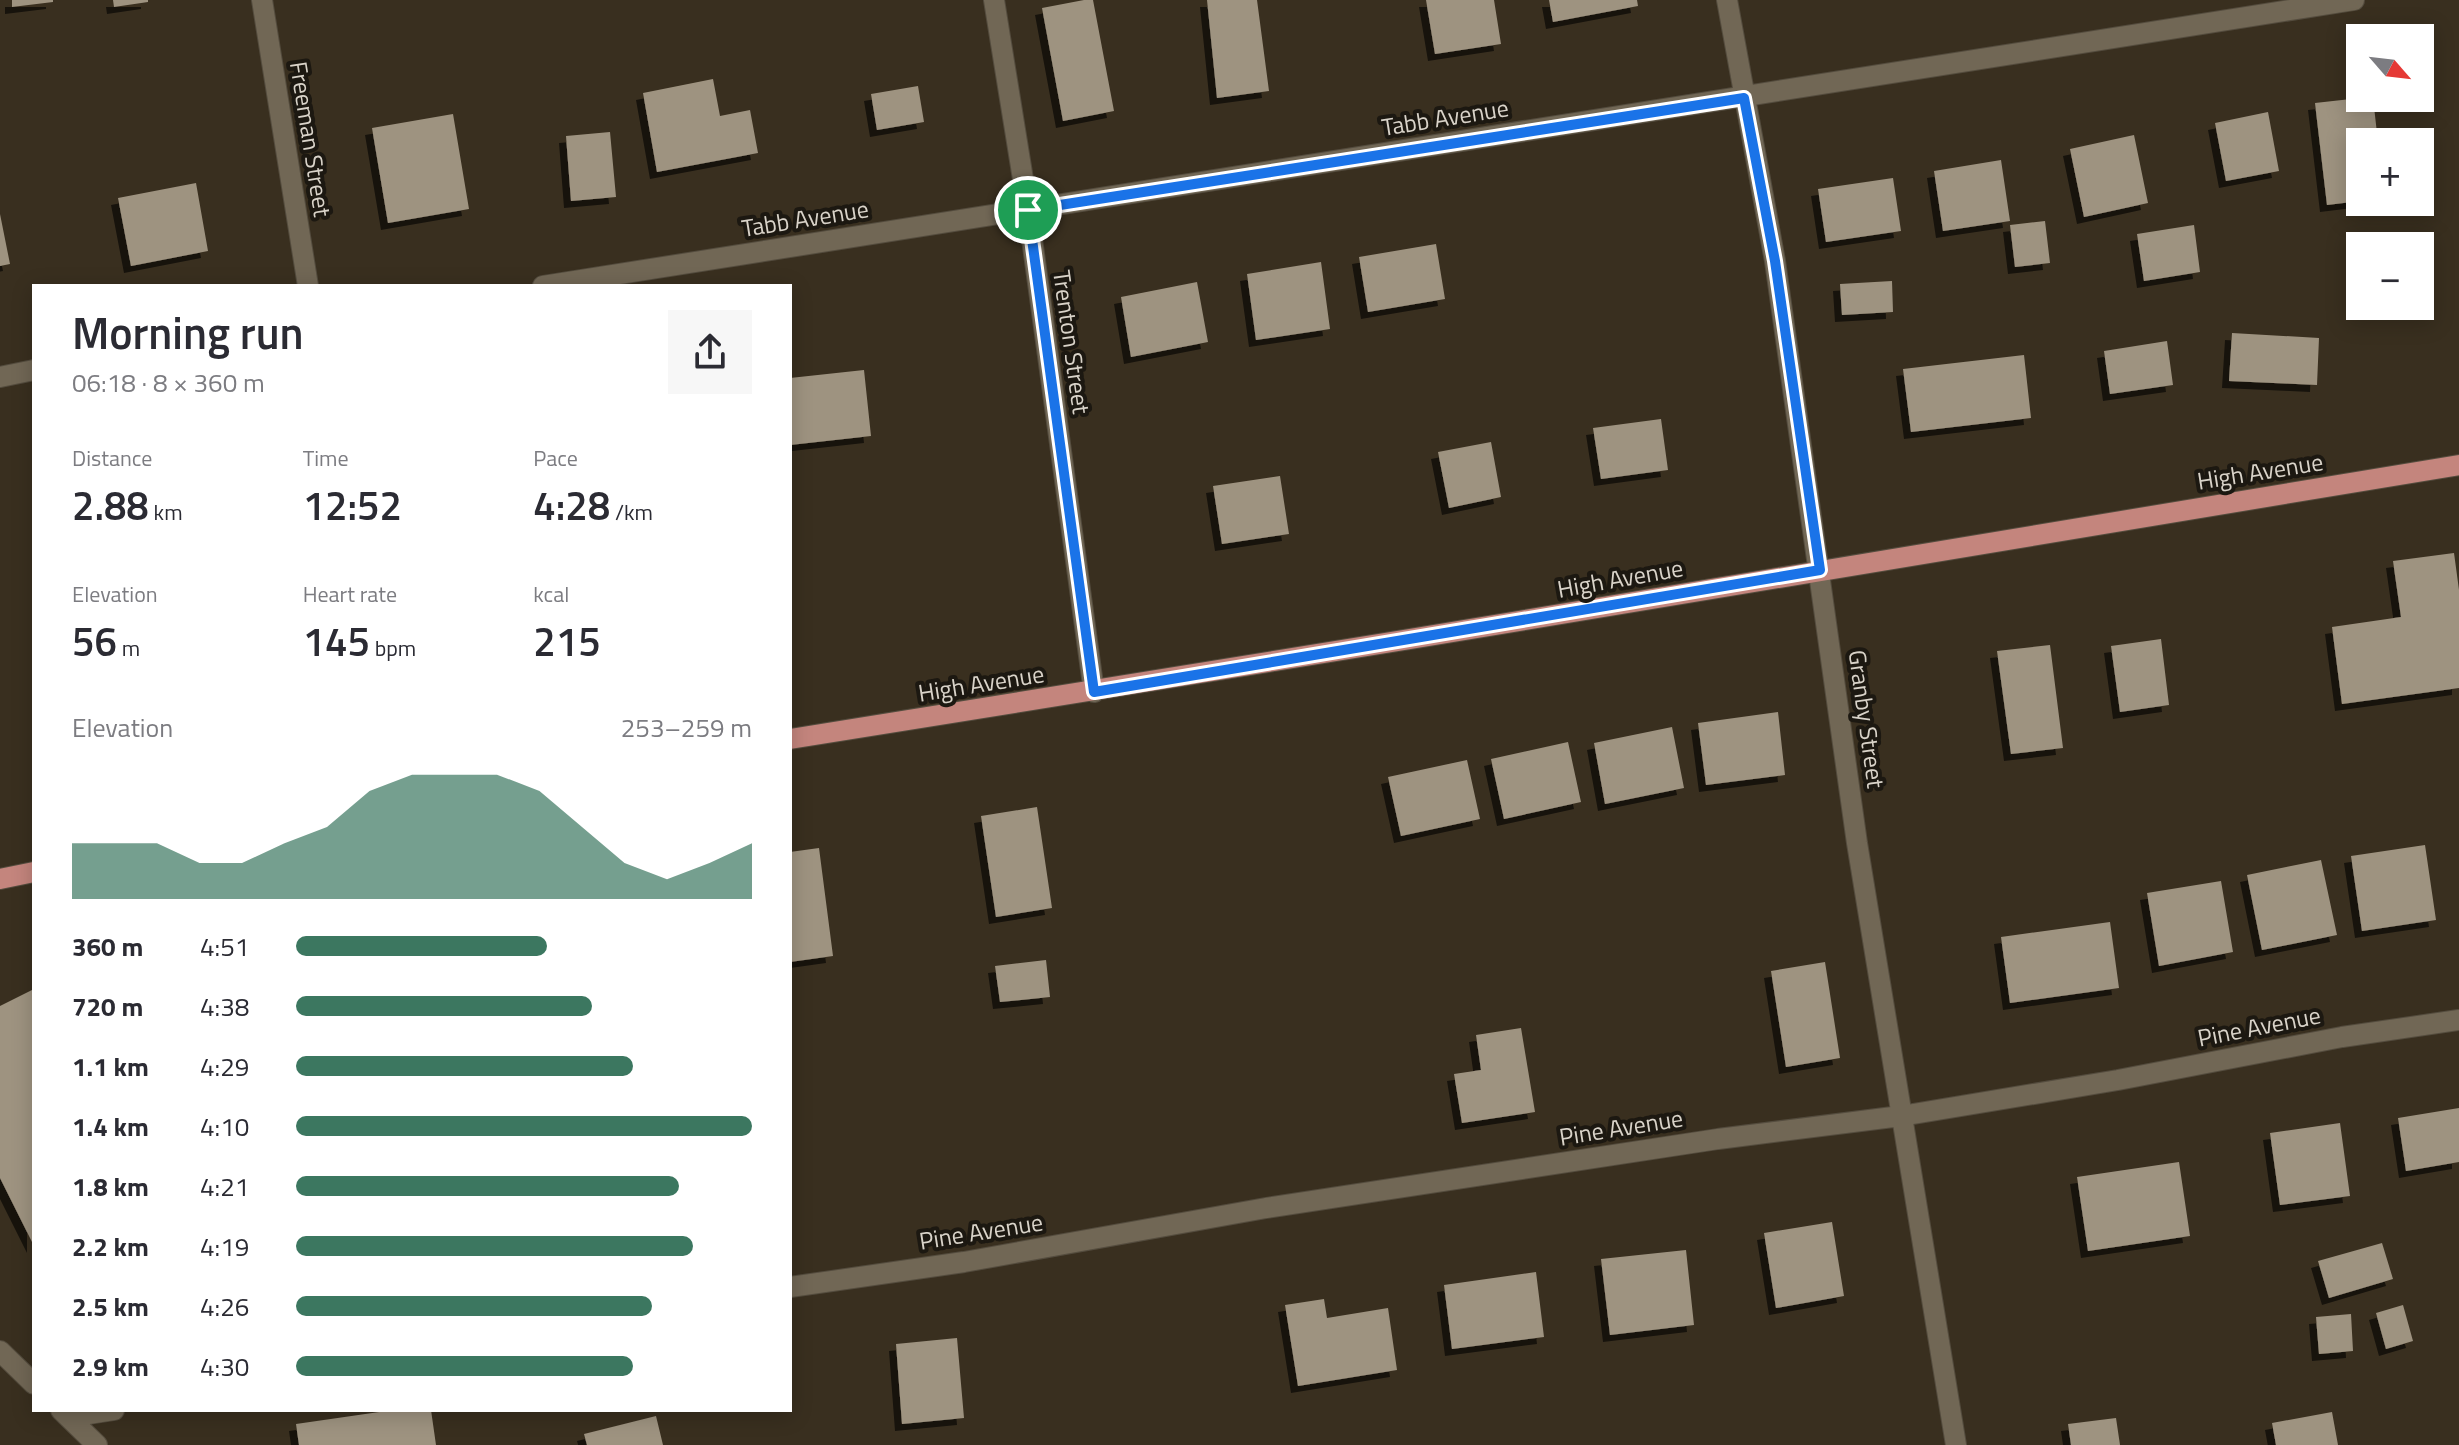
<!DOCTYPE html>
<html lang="en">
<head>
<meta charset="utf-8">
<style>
	body { margin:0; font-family:"Titillium Web",sans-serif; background:#f7f7f7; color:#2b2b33; height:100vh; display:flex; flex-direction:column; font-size:30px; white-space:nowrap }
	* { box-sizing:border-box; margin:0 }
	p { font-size:26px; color:#7c7c81 }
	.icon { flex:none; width:44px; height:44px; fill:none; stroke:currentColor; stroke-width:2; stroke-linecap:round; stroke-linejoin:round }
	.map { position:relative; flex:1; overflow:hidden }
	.sheet { position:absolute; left:32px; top:284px; width:760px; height:1128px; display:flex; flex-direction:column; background:#fff; border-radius:0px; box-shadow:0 4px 20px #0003 }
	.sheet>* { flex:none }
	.needle { width:52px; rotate:118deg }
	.fabs { position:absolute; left:2346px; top:24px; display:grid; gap:16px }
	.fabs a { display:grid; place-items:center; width:88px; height:88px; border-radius:0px; background:#fff; box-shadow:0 4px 20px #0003; font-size:40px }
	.pin { position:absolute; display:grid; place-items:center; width:68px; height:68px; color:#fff; margin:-34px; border:4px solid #fff; border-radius:50%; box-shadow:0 2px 8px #0007 }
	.round { display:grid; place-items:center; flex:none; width:84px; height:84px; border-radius:0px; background:#f7f7f7 }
	.head { display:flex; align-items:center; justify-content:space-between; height:136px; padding:0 40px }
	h1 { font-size:44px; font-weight:600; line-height:60px }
	.figures { display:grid; grid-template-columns:repeat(3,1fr); gap:12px; height:136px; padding:8px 40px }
	.figures div { display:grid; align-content:center }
	.figures b { font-size:40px; font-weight:600 }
	.figures small { font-size:22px; font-weight:400 }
	.figures p { font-size:22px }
	.chart { height:224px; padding:16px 40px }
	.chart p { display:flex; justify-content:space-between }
	.chart svg { width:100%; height:144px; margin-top:8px; fill:#3c7760; opacity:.7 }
	ul { padding:0 40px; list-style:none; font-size:26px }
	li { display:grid; grid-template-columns:128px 96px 1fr; align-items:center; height:60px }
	li i { height:20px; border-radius:10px; background:#3c7760 }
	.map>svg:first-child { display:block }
</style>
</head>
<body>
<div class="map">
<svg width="2459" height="1445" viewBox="0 0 2459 1445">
	<defs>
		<filter id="shadow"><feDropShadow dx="-7" dy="7" stdDeviation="0" flood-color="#0009"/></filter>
	</defs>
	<rect width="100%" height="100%" fill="#392f1f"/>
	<!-- building -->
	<path fill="#9e9380" filter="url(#shadow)" d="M12 0H53V2L12 7Z
		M113 0H148V2L114 7Z
		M1084 0H1093L1114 111 1063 121 1042 8Z
		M1207 0H1257L1269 91 1217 98Z
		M1426 0H1494L1501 44 1435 54Z
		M1549 0H1637L1638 6 1553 22Z
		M713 79 720 116 750 110 758 153 657 172 643 93Z
		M918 86 924 122 877 130 871 94Z
		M2360 98H2373L2378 142H2360V201L2327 205 2315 103Z
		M2268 112 2279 171 2226 181 2215 123Z
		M453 114 469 209 388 223 372 128Z
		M610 132 616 197 571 201 566 136Z
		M2134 135 2148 203 2084 217 2070 149Z
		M2001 160 2010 221 1943 231 1934 171Z
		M1893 178 1901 231 1826 242 1818 189Z
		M196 183 208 251 131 266 118 198Z
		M0 214 10 264 0 266Z
		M2045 221 2050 263 2015 267 2010 225Z
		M2194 225 2200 272 2144 281 2137 234Z
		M1436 244 1445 299 1368 312 1359 257Z
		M1321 262 1330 329 1256 340 1247 274Z
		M1892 281 1893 312 1842 315 1840 284Z
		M1197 282 1208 342 1131 357 1121 297Z
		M2232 333 2319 338 2317 385 2229 381Z
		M2167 341 2173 385 2110 394 2104 351Z
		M2024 355 2031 418 1911 432 1903 369Z
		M864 370 871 436 790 445V378Z
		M1661 419 1668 470 1601 479 1593 428Z
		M1491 442 1501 497 1449 508 1438 452Z
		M1280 476 1289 534 1222 544 1213 486Z
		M2454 553 2459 590V688L2342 704 2332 627 2401 617 2393 561Z
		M2161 639 2169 705 2120 712 2111 646Z
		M2050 645 2063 748 2011 754 1997 651Z
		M1778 712 1785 775 1706 785 1698 723Z
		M1672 727 1684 788 1605 804 1594 743Z
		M1568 742 1581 802 1504 819 1491 759Z
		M1467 760 1480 819 1401 836 1388 777Z
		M1037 807 1052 908 996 917 981 816Z
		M2425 845 2436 920 2362 931 2351 856Z
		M819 848 833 956 790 962V852Z
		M2321 860 2337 935 2262 950 2247 875Z
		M2221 881 2233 952 2159 966 2147 893Z
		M2110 922 2119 988 2010 1003 2001 937Z
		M1046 960 1050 997 1000 1002 995 966Z
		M1825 962 1840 1058 1786 1067 1771 971Z
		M34 989V1246L0 1178V1006Z
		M1521 1028 1535 1112 1462 1123 1454 1074 1481 1070 1476 1035Z
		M2459 1108V1162L2406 1171 2398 1118Z
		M2340 1123 2350 1196 2280 1205 2270 1133Z
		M2179 1162 2190 1236 2088 1251 2077 1177Z
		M1832 1222 1844 1296 1776 1308 1764 1233Z
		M2382 1243 2393 1279 2329 1298 2318 1261Z
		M1686 1250 1694 1325 1610 1335 1601 1259Z
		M1536 1272 1544 1337 1452 1349 1444 1285Z
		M1324 1299 1327 1318 1388 1308 1397 1370 1298 1386 1285 1305Z
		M2403 1305 2413 1341 2386 1349 2376 1313Z
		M2351 1314 2353 1351 2319 1354 2316 1317Z
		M957 1338 964 1418 902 1424 896 1344Z
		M393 1410H431L436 1445H299L296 1424Z
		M2332 1412 2338 1445H2276L2272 1423Z
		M656 1416 663 1445H587L584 1434Z
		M2116 1418 2120 1445H2071L2068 1424Z"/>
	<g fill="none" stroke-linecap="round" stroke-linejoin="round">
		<!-- minor casing -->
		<g stroke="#544c3e" stroke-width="22">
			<path id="minor" d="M262 0 308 286
				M994 0 1028 210 1094 692
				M1727 0 1775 261 1857 843 1956 1445
				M543 286 2354 0
				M0 377 34 370
				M790 1287 964 1262 1266 1208 1718 1139 1901 1116 2118 1080 2342 1037 2459 1020
				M0 1351 34 1384
				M61 1410 97 1445
				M69 1417 114 1410"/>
		</g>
		<!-- major casing -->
		<g stroke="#544c3e" stroke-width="22">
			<path id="major" d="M790 739C1347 652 1903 556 2459 465
				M0 879 34 872"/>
		</g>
		<!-- minor -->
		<use href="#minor" stroke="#716755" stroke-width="20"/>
		<!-- major -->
		<use href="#major" stroke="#c4857d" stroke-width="20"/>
	</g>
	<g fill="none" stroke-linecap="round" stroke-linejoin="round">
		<!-- route casing -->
		<g stroke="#fff" stroke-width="16">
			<path id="route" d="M1744 98 1775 261 1820 570 1094 692 1028 210Z"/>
		</g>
		<!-- route -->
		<use href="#route" stroke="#1a73e8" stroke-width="10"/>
	</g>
	<g text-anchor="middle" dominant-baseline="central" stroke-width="8" stroke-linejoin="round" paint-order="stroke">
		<!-- street labels -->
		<g font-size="24" fill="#d9d3c9" stroke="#1c1811">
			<text transform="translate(1445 117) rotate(-9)">Tabb Avenue</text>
			<text transform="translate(311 139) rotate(81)">Freeman Street</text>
			<text transform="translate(805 218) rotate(-9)">Tabb Avenue</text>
			<text transform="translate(1072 342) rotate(82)">Trenton Street</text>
			<text transform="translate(2260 471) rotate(-9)">High Avenue</text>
			<text transform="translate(1620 578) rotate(-10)">High Avenue</text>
			<text transform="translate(981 683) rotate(-9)">High Avenue</text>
			<text transform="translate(1867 719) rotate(82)">Granby Street</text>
			<text transform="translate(2259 1026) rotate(-11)">Pine Avenue</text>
			<text transform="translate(1621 1127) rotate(-9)">Pine Avenue</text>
			<text transform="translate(981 1231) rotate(-9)">Pine Avenue</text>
		</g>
	</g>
</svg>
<div class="fabs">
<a><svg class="needle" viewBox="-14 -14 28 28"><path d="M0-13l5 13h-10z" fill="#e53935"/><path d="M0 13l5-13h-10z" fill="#7c7c81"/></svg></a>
<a>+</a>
<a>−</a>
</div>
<div class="pin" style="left:1028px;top:210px;background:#1e9e55"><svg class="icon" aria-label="arrive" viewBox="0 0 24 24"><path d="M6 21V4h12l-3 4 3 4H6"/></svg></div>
<section class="sheet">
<div class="head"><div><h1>Morning run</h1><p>06:18 · 8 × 360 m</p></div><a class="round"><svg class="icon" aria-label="share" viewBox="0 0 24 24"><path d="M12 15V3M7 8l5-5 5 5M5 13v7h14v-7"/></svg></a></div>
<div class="figures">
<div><p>Distance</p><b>2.88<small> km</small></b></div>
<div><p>Time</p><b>12:52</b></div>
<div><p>Pace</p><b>4:28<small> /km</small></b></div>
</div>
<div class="figures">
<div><p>Elevation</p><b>56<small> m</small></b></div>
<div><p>Heart rate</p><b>145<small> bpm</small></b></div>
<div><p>kcal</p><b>215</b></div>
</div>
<div class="chart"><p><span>Elevation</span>253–259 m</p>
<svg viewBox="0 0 160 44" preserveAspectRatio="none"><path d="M0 44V27L10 27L20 27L30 33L40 33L50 27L60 22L70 11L80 6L90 6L100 6L110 11L120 22L130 33L140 38L150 33L160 27V44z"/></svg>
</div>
<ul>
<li><b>360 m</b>4:51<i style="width:55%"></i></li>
<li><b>720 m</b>4:38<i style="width:65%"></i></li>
<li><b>1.1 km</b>4:29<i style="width:74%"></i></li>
<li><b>1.4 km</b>4:10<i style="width:100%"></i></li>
<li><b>1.8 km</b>4:21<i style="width:84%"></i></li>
<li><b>2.2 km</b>4:19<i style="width:87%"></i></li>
<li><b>2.5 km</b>4:26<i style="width:78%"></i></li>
<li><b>2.9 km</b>4:30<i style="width:74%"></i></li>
</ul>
</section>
</div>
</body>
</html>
